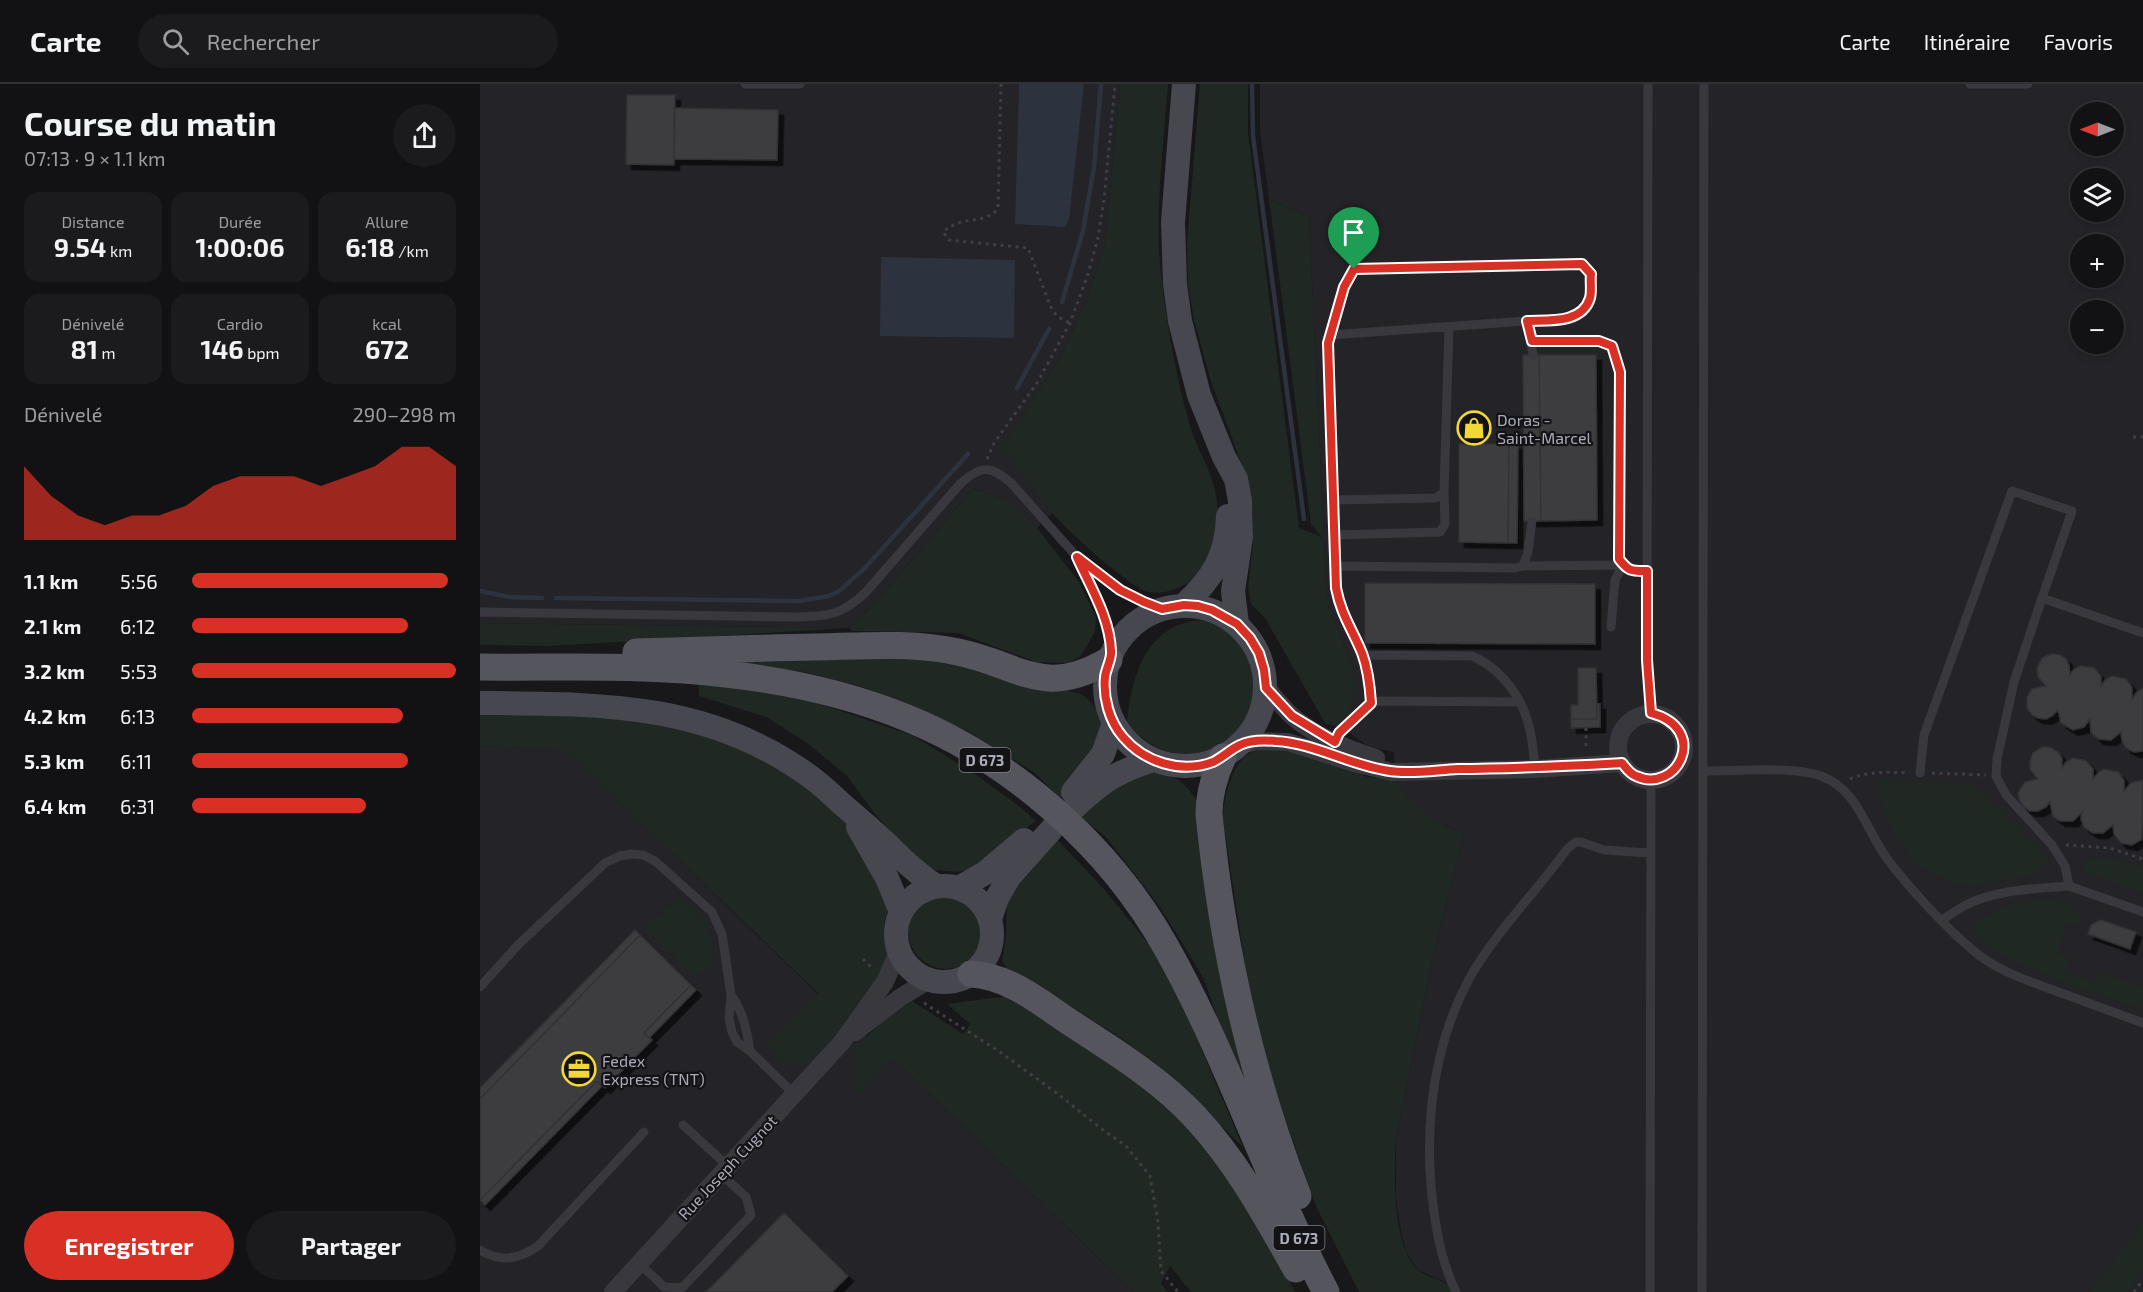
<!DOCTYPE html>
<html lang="fr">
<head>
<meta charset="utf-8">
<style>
	body { margin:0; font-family:"Exo 2",sans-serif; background:#1b1a1d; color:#f1f3f6; height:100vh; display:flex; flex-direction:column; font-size:22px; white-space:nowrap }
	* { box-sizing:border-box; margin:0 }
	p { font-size:20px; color:#9c9da0 }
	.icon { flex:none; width:33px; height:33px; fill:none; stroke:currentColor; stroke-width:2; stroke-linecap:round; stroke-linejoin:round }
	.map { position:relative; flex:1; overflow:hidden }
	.details { display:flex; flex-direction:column; background:#121114; width:480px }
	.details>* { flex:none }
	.needle { width:39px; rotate:270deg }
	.buttons { position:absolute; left:1590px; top:18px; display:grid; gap:12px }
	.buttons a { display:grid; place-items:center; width:54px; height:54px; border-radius:50%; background:#121114; box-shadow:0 3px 9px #0003,0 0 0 2px #313134; font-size:30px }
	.pin { position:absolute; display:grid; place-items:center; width:51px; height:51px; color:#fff; margin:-62px -26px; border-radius:50% 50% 50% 0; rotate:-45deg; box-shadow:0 0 6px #0007 }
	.pin .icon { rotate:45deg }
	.round { display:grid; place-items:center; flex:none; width:63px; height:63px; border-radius:32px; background:#1b1a1d }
	.headline { display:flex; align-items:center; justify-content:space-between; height:102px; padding:0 24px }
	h1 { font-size:33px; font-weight:700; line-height:45px }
	.figures { display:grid; grid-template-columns:repeat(3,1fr); gap:9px; height:102px; padding:6px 24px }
	.figures div { display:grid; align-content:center; border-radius:15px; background:#1b1a1d; text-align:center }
	.figures b { font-size:26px; font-weight:700 }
	.figures small { font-size:16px; font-weight:400 }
	.figures p { font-size:16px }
	.chart { height:168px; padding:12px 24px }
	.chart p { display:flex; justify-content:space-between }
	.chart svg { width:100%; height:108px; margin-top:6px; fill:#d93025; opacity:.7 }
	.primary-button { display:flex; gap:12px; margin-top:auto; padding:12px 24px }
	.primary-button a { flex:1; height:69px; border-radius:36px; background:#d93025; color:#fff; font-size:24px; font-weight:700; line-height:69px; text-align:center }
	.primary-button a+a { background:#1b1a1d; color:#f1f3f6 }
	ul { padding:0 24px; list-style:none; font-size:20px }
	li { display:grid; grid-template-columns:96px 72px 1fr; align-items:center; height:45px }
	li i { height:15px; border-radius:8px; background:#d93025 }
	header { display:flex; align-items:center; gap:36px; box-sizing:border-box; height:84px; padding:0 30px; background:#121114; border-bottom:2px solid #313134 }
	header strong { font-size:28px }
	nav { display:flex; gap:33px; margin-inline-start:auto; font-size:21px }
	.search { width:420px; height:54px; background:#1b1a1d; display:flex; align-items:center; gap:15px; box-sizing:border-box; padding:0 21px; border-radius:33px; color:#9c9da0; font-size:22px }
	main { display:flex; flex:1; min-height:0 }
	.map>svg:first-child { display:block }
</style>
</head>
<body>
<header>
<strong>Carte</strong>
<div class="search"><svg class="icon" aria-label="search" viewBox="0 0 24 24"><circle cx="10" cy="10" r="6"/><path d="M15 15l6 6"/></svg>Rechercher</div>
<nav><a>Carte</a><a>Itinéraire</a><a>Favoris</a></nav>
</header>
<main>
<section class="details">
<div class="headline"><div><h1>Course du matin</h1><p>07:13 · 9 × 1.1 km</p></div><a class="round"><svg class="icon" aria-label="share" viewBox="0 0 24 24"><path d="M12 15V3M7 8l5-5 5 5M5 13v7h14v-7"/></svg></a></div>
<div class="figures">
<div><p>Distance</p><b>9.54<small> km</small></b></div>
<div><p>Durée</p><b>1:00:06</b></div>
<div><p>Allure</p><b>6:18<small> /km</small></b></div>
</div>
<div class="figures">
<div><p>Dénivelé</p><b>81<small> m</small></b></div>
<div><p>Cardio</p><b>146<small> bpm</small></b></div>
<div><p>kcal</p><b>672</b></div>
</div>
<div class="chart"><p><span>Dénivelé</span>290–298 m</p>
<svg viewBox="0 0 160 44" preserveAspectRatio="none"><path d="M0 44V14L10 26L20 34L30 38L40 34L50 34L60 30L70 22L80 18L90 18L100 18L110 22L120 18L130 14L140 6L150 6L160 14V44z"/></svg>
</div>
<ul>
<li><b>1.1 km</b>5:56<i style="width:97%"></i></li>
<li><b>2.1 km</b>6:12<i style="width:82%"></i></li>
<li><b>3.2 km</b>5:53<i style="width:100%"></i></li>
<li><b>4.2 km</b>6:13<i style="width:80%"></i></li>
<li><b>5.3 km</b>6:11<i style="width:82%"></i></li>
<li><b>6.4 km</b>6:31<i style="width:66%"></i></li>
</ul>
<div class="primary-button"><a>Enregistrer</a><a>Partager</a></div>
</section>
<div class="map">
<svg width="1663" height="1208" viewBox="0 0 1663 1208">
	<defs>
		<filter id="shadow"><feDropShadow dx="5.5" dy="5.5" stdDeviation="0" flood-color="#0009"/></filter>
	</defs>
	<rect width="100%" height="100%" fill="#18171a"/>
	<!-- built -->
	<path fill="#242327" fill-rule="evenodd" d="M0 0H640L625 159 607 215 581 272 523 364 572 429 557 444 529 416 493 405 396 518 369 544 0 539Z
		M780 0H1663V1208H976L970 1200 938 1186 926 1168 921 1147 916 1115V1053L955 864 984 750 950 734 933 720 914 695V668L890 663 863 645 873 584 847 518 829 133 789 115 780 48ZM1600 28H1634V62H1600ZM1600 94H1634V128H1600ZM1600 160H1634V194H1600ZM1600 226H1634V260H1600Z
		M0 662 84 665 338 910 411 973 654 1208H0Z"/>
	<!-- green -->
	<path fill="#1f2822" d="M640 0H688C684 60 674 132 681 190 687 242 696 292 710 342 718 368 735 391 737 419 740 442 735 484 712 497 698 504 686 511 669 508 652 506 585 444 572 429 554 409 539 385 522 364L581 272 607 215 625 159Z
		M720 0H768V49L819 444 842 453 831 440 789 115 829 133 847 518 873 584 875 597 874 612 863 645 845 639 785 534 771 520 768 503 773 461V428L766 396 754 359 731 298 714 236 708 201 707 158Z
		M493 405 529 416 557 444 599 498 616 533 615 548 600 573 589 579 556 578 478 549 372 547 369 544 71 562 0 561V539L369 544 396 518Z
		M731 536C751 543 768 558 774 580 793 660 699 704 647 639 651 599 662 549 708 538 715 536 723 536 731 536Z
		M452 571 601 610C648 643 604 683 580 714L555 689 486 646 383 603 324 588 223 575Z
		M218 597 329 616 434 652 495 690 539 722 556 737 490 785 479 788 456 786 443 782 395 730 367 692 327 659 286 633 219 612Z
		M0 625 176 636 302 679 341 711 372 746 409 822 404 839 407 870 405 883 397 897 333 979C309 986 302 977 285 962L338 909 84 666 0 662Z
		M789 665 823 669 888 693 914 695C937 726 949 735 984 750L955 864 916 1053C914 1087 912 1160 937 1185 948 1196 965 1193 976 1208H879L836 1122 804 1032 773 933 743 736C743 717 751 679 770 669 775 666 783 666 789 665Z
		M657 685C690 689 702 691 720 722L795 1071 742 947 724 895 680 823 626 753 596 730Z
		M1398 697 1493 700 1570 775 1550 792 1491 802 1468 798 1434 780 1411 743 1401 720Z
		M574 752 624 805 676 869 703 922 763 1063 673 977 627 945 556 901 529 888 522 877 526 851 527 807Z
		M1614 775H1630L1663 782V810L1609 790 1603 785 1605 777Z
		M428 847a38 38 0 1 1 76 0a38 38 0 1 1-76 0Z
		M201 812 226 836 232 858 233 879 216 894 165 844Z
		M1572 815 1594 821 1601 833 1599 843 1587 839 1578 869 1589 875 1586 888 1615 898 1619 888 1663 903V926C1633 915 1494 875 1494 842 1524 816 1535 819 1572 815Z
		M528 912 683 1013 771 1116 815 1208H711L690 1182 681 1199 687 1208H654L412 974 380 1009 374 1003 375 963 406 935 432 917 483 950 490 940 467 920Z
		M1663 1138V1188L1648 1208H1610Z"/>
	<!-- water -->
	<path fill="#2d333e" d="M539 0H604L589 135 585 143 535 140Z
		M401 173 535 176 534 254 400 252Z"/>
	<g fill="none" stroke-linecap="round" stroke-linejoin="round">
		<!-- stream -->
		<path stroke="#2d333e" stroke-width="4.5" d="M772 0 773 52 824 435
			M582 218 603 147 614 83 621 0
			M537 304 569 245
			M0 507 29 513 62 514
			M76 514 319 517 349 512 359 507 384 485 488 370"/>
	</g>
	<!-- building -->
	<path fill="#3d3d41" stroke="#323236" stroke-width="1.5" filter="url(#shadow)" d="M147 11H195L194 81 146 80Z
		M194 24 298 26 297 76 194 75Z
		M1043 271H1059L1061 437H1044Z
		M1059 271H1116L1117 436 1061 437Z
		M979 360H1029L1028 459 979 458Z
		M1029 360H1038L1037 459H1028Z
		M885 499 1115 500V560L885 559Z
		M1572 570 1580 571 1586 575 1589 581 1590 591 1594 585 1601 582 1614 584 1621 592V602L1625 596 1632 592 1646 595 1652 603V615L1657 608 1663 604V667L1654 668 1646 664 1642 657 1641 648 1631 656 1618 655 1611 648 1610 635 1604 643 1593 646 1581 639 1578 626 1572 632 1566 635 1558 634 1552 631 1547 624V613L1552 605 1566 602 1558 593 1557 585 1562 574Z
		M1098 584H1116L1117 635H1091V621H1098Z
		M1117 620H1120V643L1091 644V635H1117Z
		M1562 663H1570L1578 668 1582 674V684L1586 678 1593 674 1606 677 1613 685V695L1619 688 1624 685 1638 688 1644 696V707L1651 699 1663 696 1662 755 1652 761 1641 759 1634 750 1633 741 1623 749H1613L1604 743 1601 735 1602 728 1593 737H1580L1573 732 1570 718 1566 723 1558 727H1550L1544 723 1540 717 1538 709 1545 698 1558 695 1550 685V677L1553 669Z
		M1621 836 1656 848 1650 865 1608 850 1611 841Z
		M155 846 160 851 0 1015V1004Z
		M160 851 211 901 164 949 172 956 125 1004 117 997 0 1116V1015Z
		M211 901 216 906 169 954 164 949Z
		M117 997 122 1002 5 1121 0 1116Z
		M304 1129 368 1192 352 1208H226Z"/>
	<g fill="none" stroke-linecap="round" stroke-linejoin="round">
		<!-- path -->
		<path stroke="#3e3f46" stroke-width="3" stroke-dasharray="3 4.5" stroke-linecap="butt" d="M521 0 518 125C501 142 483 130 463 148L469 156 548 164 572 226 578 233 590 239
			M1653 353H1663
			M507 375 514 359 557 299 590 239 608 190 618 154 624 116 635 0
			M1106 644V666
			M1452 689 1506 691
			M1370 695C1389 687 1407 688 1428 689
			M1586 761 1630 764 1663 775
			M383 875 392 884
			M444 919 520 968 578 1010 619 1043 646 1062 670 1092 678 1138 681 1187 698 1208
			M1654 1208 1663 1196"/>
		<!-- service -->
		<path stroke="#39383f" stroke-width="9" d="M265 0H320
			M1168 0 1167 576 1171 629
			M1490 0H1548
			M1047 237 1053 271
			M850 251 1088 234C1113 223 1110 215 1111 190L1102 180 874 185 864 203 850 251 848 259 856 504 860 525 883 571
			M1052 257H1119L1132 262 1140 288 1139 475C1149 488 1152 487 1167 487
			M853 416 956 414 964 408 969 243
			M855 451 960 448 965 440 964 408
			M598 476 620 523 632 569
			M856 482 1035 484 1043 482 1048 468 1052 437
			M1043 482 1143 481
			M0 528 315 533C348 532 361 532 386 508L480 400C501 381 510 381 531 399L597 473 640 506 682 525
			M1131 543 1135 496 1143 481
			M1663 549 1562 514 1534 598 1517 675 1516 692 1526 711 1572 761 1585 782 1589 802 1663 828
			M891 619 889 599 883 571 992 572C1013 581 1029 598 1040 618
			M855 658 859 649 891 619 901 617 1040 618C1051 640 1053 661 1055 685
			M1223 687C1254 687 1314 682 1341 692 1379 706 1386 747 1408 776 1431 806 1466 844 1495 868 1518 887 1546 896 1573 906 1603 917 1633 928 1663 939
			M1440 689 1444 651 1532 407 1592 427 1562 514
			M1462 836C1470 831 1478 825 1486 821 1517 805 1556 805 1589 802
			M0 903 38 861 125 779 140 772 152 770 163 771 175 777 232 828 242 850 251 911 249 935 252 948 257 958 270 967 314 1010
			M251 911C263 927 267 947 270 967
			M203 1041 248 1082
			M0 1166C21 1179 39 1175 58 1162L164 1048
			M159 1179 184 1203 202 1204 271 1131 266 1113 241 1090
			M976 1208C966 1188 961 1168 957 1147 942 1064 948 973 988 897 1014 849 1055 810 1087 765L1096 758H1101L1124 766 1169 769
			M1170 1208 1171 696
			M1222 1208 1224 0"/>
		<!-- minor -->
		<path stroke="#39383f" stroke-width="18" d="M786 604C795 613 802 623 812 632 835 652 867 665 896 674
			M1138 663a33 33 0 1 1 66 0a33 33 0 1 1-66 0Z
			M760 661 778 657 808 658 874 679 912 688 1055 685 1142 679
			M375 948 421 913 449 896
			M133 1208 362 958 405 898 419 866"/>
		<!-- secondary -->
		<path stroke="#46474f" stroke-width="24" d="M704 0 693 138 695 200 700 237 719 311 744 373 756 395 760 417 761 453 753 507 757 540
			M704 521C732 495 747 472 748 432
			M625 602a80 80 0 1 1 160 0a80 80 0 1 1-160 0Z
			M0 619C121 620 230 618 332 694 343 702 353 712 363 721 377 733 391 745 404 757 421 774 436 789 456 802
			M593 708 623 670 634 639
			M595 723C624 696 635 689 673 676
			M378 743 407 794 421 828
			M416 850a48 48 0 1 1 96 0a48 48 0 1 1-96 0Z
			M479 804 505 789 544 756
			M510 835 517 814 529 793 571 746"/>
		<!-- primary -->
		<path stroke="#55555e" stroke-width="27" d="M156 568C216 566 277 564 337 563 384 562 432 558 478 568 541 581 563 615 629 576
			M0 583C82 584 165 580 246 590 308 597 369 610 427 634 533 677 630 763 686 863 748 973 787 1096 846 1208
			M743 673C734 692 729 709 729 730 742 861 770 989 818 1112
			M491 890C528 892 558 917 588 937 632 966 679 994 715 1033 757 1078 786 1132 816 1185"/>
	</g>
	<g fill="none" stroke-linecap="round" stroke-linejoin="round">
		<!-- route casing -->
		<g stroke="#fff" stroke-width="12">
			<path id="route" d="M1102 180 1111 190C1110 197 1112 207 1110 214 1102 240 1069 236 1047 237L1052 257H1119L1132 262 1140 288 1139 475C1149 488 1152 487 1167 487V576L1171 629C1231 645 1197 711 1156 692 1150 690 1146 684 1142 679 1087 682 1033 685 978 685 956 686 932 690 910 687 871 682 835 659 796 657 785 656 770 656 760 661 751 665 743 673 733 678 701 690 664 678 643 653 629 637 623 613 625 593 626 584 632 575 631 567 630 534 610 502 597 473L640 506 664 518 682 525 704 521 718 522 732 526 757 540 770 554 779 569 784 586 786 604 812 632 855 658 859 649 891 619C890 603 888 585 882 569 872 545 861 530 856 504L848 259 864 203 874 185Z"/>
		</g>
		<!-- route -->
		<use href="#route" stroke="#d93025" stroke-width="8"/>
	</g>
	<!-- icons -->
	<defs>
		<g id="shop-ring" transform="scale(1.725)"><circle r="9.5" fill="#131215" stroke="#f2d738" stroke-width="1.5"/><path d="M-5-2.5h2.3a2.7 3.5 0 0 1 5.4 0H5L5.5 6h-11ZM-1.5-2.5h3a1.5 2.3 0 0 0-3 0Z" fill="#f2d738"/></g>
		<g id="office-ring" transform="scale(1.725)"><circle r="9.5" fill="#131215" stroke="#f2d738" stroke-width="1.5"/><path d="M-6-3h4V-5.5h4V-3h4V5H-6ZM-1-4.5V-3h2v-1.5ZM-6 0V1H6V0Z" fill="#f2d738"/></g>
	</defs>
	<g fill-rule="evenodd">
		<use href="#shop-ring" x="994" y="344"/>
		<use href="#office-ring" x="99" y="985"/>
	</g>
	<g text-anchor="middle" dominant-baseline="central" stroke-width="4.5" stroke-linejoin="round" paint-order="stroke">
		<!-- shield labels -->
		<g fill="#131215" stroke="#7d7e88" stroke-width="1.5">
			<rect x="479.5" y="664" width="51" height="24" rx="4.5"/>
			<rect x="793.5" y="1142" width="51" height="24" rx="4.5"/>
		</g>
		<g font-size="15" font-weight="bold" fill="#aaacb9">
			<text x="505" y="676">D 673</text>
			<text x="819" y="1154">D 673</text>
		</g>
		<!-- poi labels -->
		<g font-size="16" fill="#aaacb9" stroke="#131215" text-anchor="start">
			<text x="1017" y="335">Doras -<tspan x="1017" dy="18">Saint-Marcel</tspan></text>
			<text x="122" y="976">Fedex<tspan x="122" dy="18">Express (TNT)</tspan></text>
		</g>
		<!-- street labels -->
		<g font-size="16" fill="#aaacb9" stroke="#131215">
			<text transform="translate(247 1083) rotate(-47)">Rue Joseph Cugnot</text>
		</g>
	</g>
</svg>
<div class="buttons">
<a><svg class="needle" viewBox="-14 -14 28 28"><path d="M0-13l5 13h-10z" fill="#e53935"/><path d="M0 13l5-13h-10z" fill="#9c9da0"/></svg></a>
<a><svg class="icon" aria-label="layers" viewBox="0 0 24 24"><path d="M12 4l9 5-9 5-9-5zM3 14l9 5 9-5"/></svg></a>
<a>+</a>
<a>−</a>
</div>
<div class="pin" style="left:874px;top:185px;background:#1e9e55"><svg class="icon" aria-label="arrive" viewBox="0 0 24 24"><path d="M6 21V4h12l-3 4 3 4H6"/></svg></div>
</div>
</main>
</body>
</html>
